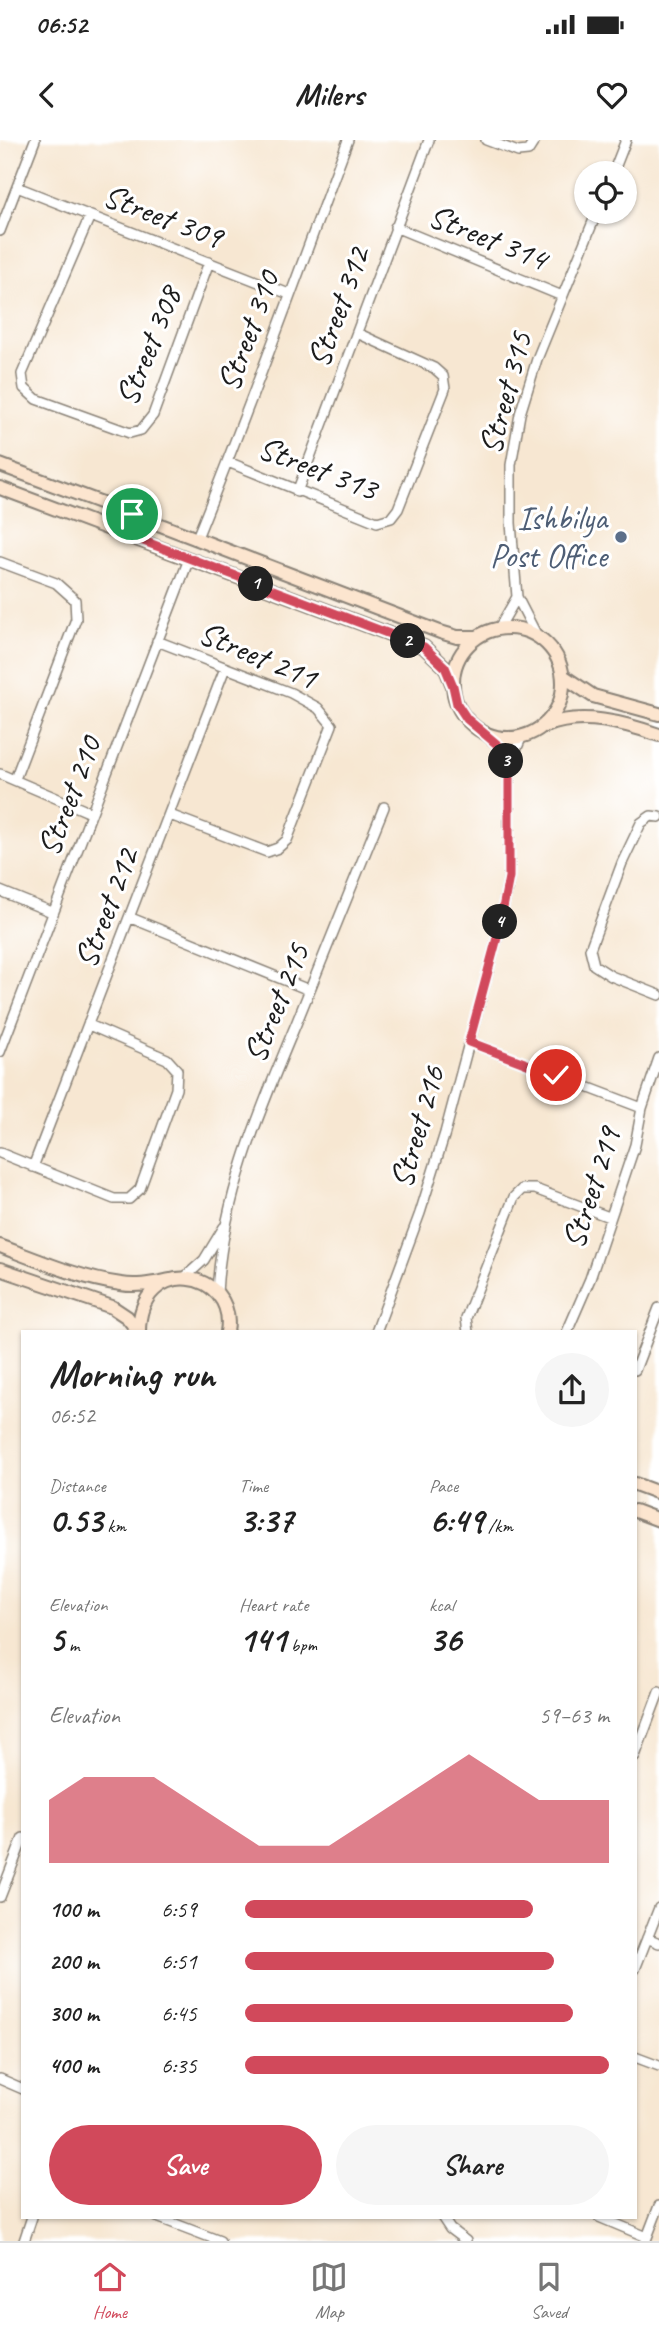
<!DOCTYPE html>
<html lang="en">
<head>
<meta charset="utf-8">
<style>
	body { margin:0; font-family:Caveat,sans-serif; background:#f6f6f6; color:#222; height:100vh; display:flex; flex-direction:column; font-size:26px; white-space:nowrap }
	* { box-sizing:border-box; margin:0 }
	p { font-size:23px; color:#767676 }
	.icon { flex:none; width:38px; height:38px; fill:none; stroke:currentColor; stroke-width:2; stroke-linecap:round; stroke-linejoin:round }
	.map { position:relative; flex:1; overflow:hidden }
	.details { position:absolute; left:21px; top:1190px; width:616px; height:889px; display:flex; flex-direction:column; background:#fff; border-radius:0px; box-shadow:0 2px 5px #0004 }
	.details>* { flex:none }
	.tools { position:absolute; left:574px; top:21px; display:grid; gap:14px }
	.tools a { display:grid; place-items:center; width:63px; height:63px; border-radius:50%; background:#fff; box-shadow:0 2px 5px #0004; font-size:35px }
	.pin { position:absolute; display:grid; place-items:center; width:60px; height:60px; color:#fff; margin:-30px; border:4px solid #fff; border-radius:50%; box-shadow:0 2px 7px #0007 }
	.km { position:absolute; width:35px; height:35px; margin:-18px; border-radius:50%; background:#222; color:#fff; font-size:19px; line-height:35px; text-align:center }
	.round { display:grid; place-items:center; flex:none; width:74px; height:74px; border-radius:37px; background:#f6f6f6 }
	.head { display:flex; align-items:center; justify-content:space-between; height:119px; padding:0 28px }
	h1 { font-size:38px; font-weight:700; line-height:52px }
	.stats { display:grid; grid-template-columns:repeat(3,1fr); gap:10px; height:119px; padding:7px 28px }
	.stats div { display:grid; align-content:center }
	.stats b { font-size:35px; font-weight:700 }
	.stats small { font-size:19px; font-weight:400 }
	.stats p { font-size:19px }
	.chart { height:196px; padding:14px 28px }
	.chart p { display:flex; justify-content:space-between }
	.chart svg { width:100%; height:126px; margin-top:7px; fill:#d1495b; opacity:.7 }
	.button { display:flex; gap:14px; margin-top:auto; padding:14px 28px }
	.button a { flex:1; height:80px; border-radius:42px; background:#d1495b; color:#fff; font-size:28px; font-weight:700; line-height:80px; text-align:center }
	.button a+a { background:#f6f6f6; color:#222 }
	ul { padding:0 28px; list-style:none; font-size:23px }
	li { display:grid; grid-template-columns:112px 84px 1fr; align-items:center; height:52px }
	li i { height:18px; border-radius:9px; background:#d1495b }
	.status { display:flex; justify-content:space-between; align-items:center; height:49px; padding:0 35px; background:#fff; direction:ltr }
	.status svg { height:19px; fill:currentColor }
	header { display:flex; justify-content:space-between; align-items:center; height:91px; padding:0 28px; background:#fff; font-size:32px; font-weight:700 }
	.dock { display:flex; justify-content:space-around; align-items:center; height:98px; border-top:2px solid #e0e0e0; background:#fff; font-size:19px; color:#767676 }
	.dock a { display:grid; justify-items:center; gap:4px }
	.dock .on { color:#d1495b }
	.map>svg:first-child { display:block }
</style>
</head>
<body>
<div class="status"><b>06:52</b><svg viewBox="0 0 49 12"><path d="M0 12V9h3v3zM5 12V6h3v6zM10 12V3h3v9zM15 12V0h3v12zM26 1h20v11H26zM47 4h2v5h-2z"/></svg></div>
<header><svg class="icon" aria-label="back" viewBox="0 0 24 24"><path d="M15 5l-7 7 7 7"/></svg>Milers<svg class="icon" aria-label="heart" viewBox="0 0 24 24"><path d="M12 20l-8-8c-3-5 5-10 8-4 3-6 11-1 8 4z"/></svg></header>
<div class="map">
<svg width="659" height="2101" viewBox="0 0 659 2101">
	<rect width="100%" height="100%" fill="#fff"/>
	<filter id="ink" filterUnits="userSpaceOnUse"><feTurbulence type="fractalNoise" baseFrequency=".0143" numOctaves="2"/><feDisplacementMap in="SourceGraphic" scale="14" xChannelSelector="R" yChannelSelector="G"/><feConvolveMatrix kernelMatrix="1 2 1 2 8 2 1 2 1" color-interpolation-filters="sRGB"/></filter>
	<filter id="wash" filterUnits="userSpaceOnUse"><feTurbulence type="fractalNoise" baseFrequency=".00686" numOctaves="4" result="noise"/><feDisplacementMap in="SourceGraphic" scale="28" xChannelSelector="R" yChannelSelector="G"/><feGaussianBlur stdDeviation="1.57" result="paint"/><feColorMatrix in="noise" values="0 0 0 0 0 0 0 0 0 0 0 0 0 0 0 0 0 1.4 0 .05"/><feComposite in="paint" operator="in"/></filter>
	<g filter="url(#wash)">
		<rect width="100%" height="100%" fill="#f7e7d2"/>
	</g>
	<g filter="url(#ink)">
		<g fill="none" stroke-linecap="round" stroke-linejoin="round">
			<!-- street casing -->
			<g stroke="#8a8277" stroke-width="12">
				<path id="street" d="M486 0 518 12 528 11 535 0
					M613 33 626 0
					M17 47 289 154
					M90 76 22 234 24 248 36 259 130 293 141 290 153 275 209 122
					M395 87 562 156
					M0 91 35 0
					M228 322 377 382 391 378 398 369 445 249 443 236 434 228 357 193
					M297 352 429 0
					M196 400C250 268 298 133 348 0
					M0 422 56 443 75 460 76 479 15 639
					M499 488 517 457
					M536 494 517 457 511 383V325L520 274 537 219 597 72
					M157 501 291 553 318 568 332 585 287 700 278 708 267 712 170 675
					M480 591 499 606 509 626
					M0 634 91 673
					M659 677 651 676 641 683 622 723 590 809 594 825 611 836 659 855
					M0 751 52 772
					M131 778 309 850
					M469 902 642 968
					M0 912 189 419
					M0 1013 114 1059H129L140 1049 176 949 177 930 167 919 89 885
					M33 1027 225 528
					M184 1138 204 1120 224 1087
					M217 1153C222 1058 260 970 296 884 325 811 355 739 384 667
					M376 1192 420 1073 445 993 498 794 509 737V626L522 596
					M468 1192 466 1178 514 1057 522 1049H535L609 1077
					M567 1192 590 1139 635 1005 642 968 659 918
					M635 1230 659 1168
					M635 1616 659 1552
					M0 1757 23 1698
					M647 1798 659 1803
					M635 1829 659 1768
					M635 1917 659 1926
					M0 1939 23 1949
					M157 2077 220 2101
					M442 2077 450 2089 466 2101
					M599 2077 647 2097
					M646 2100 659 2066
					M24 2101 32 2077"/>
			</g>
			<!-- secondary casing -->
			<g stroke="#8a8277" stroke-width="16">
				<path id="secondary" d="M0 325 132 374 440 492 457 497H477
					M0 348 424 507 445 527 453 546
					M453 543a55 55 0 1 1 110 0a55 55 0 1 1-110 0Z
					M563 536 593 556 659 574
					M546 586C581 571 625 583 659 595
					M0 1106C37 1120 82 1139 121 1144 138 1147 154 1143 171 1140
					M0 1129 112 1167 127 1177 139 1192
					M139 1192C139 1113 238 1129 227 1192
					M635 1344 659 1353
					M635 1371 659 1380"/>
			</g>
			<!-- street -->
			<use href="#street" stroke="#fff" stroke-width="9"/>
			<!-- secondary -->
			<use href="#secondary" stroke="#fce5cf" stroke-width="12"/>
		</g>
	</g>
	<g fill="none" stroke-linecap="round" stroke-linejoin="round" filter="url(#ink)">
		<!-- route casing -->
		<g stroke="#fff" stroke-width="14">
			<path id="route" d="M132 374V383L125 394 424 507 445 527 453 546 457 564 467 579 499 606 509 626V737L498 794 469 902 556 935"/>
		</g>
		<!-- route -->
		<use href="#route" stroke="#d1495b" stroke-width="9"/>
	</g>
	<!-- markers -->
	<circle fill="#5c6f8a" stroke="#fff" stroke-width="2.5" cx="621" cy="397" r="7"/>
	<g text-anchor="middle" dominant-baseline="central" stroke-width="6" stroke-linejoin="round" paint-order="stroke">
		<!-- street labels -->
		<g font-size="33" fill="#1c1c1c" stroke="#fff">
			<text transform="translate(163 76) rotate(21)">Street 309</text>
			<text transform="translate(488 97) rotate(22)">Street 314</text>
			<text transform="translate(338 167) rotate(-70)">Street 312</text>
			<text transform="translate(248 191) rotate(-70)">Street 310</text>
			<text transform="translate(148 206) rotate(-68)">Street 308</text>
			<text transform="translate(505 253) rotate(-75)">Street 315</text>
			<text transform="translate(318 328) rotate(21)">Street 313</text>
			<text transform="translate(258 515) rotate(23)">Street 211</text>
			<text transform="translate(69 656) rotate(-69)">Street 210</text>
			<text transform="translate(106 768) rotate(-69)">Street 212</text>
			<text transform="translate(276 863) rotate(-68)">Street 215</text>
			<text transform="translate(417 987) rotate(-74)">Street 216</text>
			<text transform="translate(591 1048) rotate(-72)">Street 219</text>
		</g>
		<!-- service labels -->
		<g font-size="33" fill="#4e5e75" stroke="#fff" text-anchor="end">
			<text x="607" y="378">Ishbilya<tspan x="607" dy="38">Post Office</tspan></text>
		</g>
	</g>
</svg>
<div class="tools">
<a><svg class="icon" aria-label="locate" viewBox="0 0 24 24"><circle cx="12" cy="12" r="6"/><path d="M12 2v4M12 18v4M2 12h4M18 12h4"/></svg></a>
</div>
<div class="pin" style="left:132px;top:374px;background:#1e9e55"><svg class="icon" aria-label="arrive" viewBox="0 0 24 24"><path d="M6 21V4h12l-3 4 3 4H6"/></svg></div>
<div class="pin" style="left:556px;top:935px;background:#d93025"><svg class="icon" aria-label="check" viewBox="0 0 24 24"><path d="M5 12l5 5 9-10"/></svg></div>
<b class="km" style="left:256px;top:444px">1</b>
<b class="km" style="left:408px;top:501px">2</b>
<b class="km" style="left:506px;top:621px">3</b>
<b class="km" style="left:500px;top:782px">4</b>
<section class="details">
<div class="head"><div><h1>Morning run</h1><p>06:52</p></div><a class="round"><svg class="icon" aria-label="share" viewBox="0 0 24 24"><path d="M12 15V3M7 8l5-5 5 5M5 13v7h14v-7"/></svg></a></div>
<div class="stats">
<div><p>Distance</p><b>0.53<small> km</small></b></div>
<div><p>Time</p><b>3:37</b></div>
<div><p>Pace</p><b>6:49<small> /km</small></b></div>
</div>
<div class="stats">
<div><p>Elevation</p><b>5<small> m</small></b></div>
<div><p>Heart rate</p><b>141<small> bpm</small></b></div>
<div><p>kcal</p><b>36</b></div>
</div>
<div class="chart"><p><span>Elevation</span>59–63 m</p>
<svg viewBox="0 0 160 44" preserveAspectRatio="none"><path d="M0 44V22L10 14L20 14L30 14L40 22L50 30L60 38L70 38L80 38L90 30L100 22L110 14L120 6L130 14L140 22L150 22L160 22V44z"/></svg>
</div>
<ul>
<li><b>100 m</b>6:59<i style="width:79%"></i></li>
<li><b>200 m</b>6:51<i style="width:85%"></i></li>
<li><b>300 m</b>6:45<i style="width:90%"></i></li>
<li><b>400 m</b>6:35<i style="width:100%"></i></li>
</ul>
<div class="button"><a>Save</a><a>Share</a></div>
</section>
</div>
<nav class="dock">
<a class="on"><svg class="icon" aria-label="home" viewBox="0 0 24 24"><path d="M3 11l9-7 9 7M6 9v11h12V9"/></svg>Home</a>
<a><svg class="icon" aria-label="map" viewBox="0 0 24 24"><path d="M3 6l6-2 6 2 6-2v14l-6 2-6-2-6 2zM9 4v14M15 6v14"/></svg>Map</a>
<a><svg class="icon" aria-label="saved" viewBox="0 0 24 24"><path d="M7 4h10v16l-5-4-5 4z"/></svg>Saved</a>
</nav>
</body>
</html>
